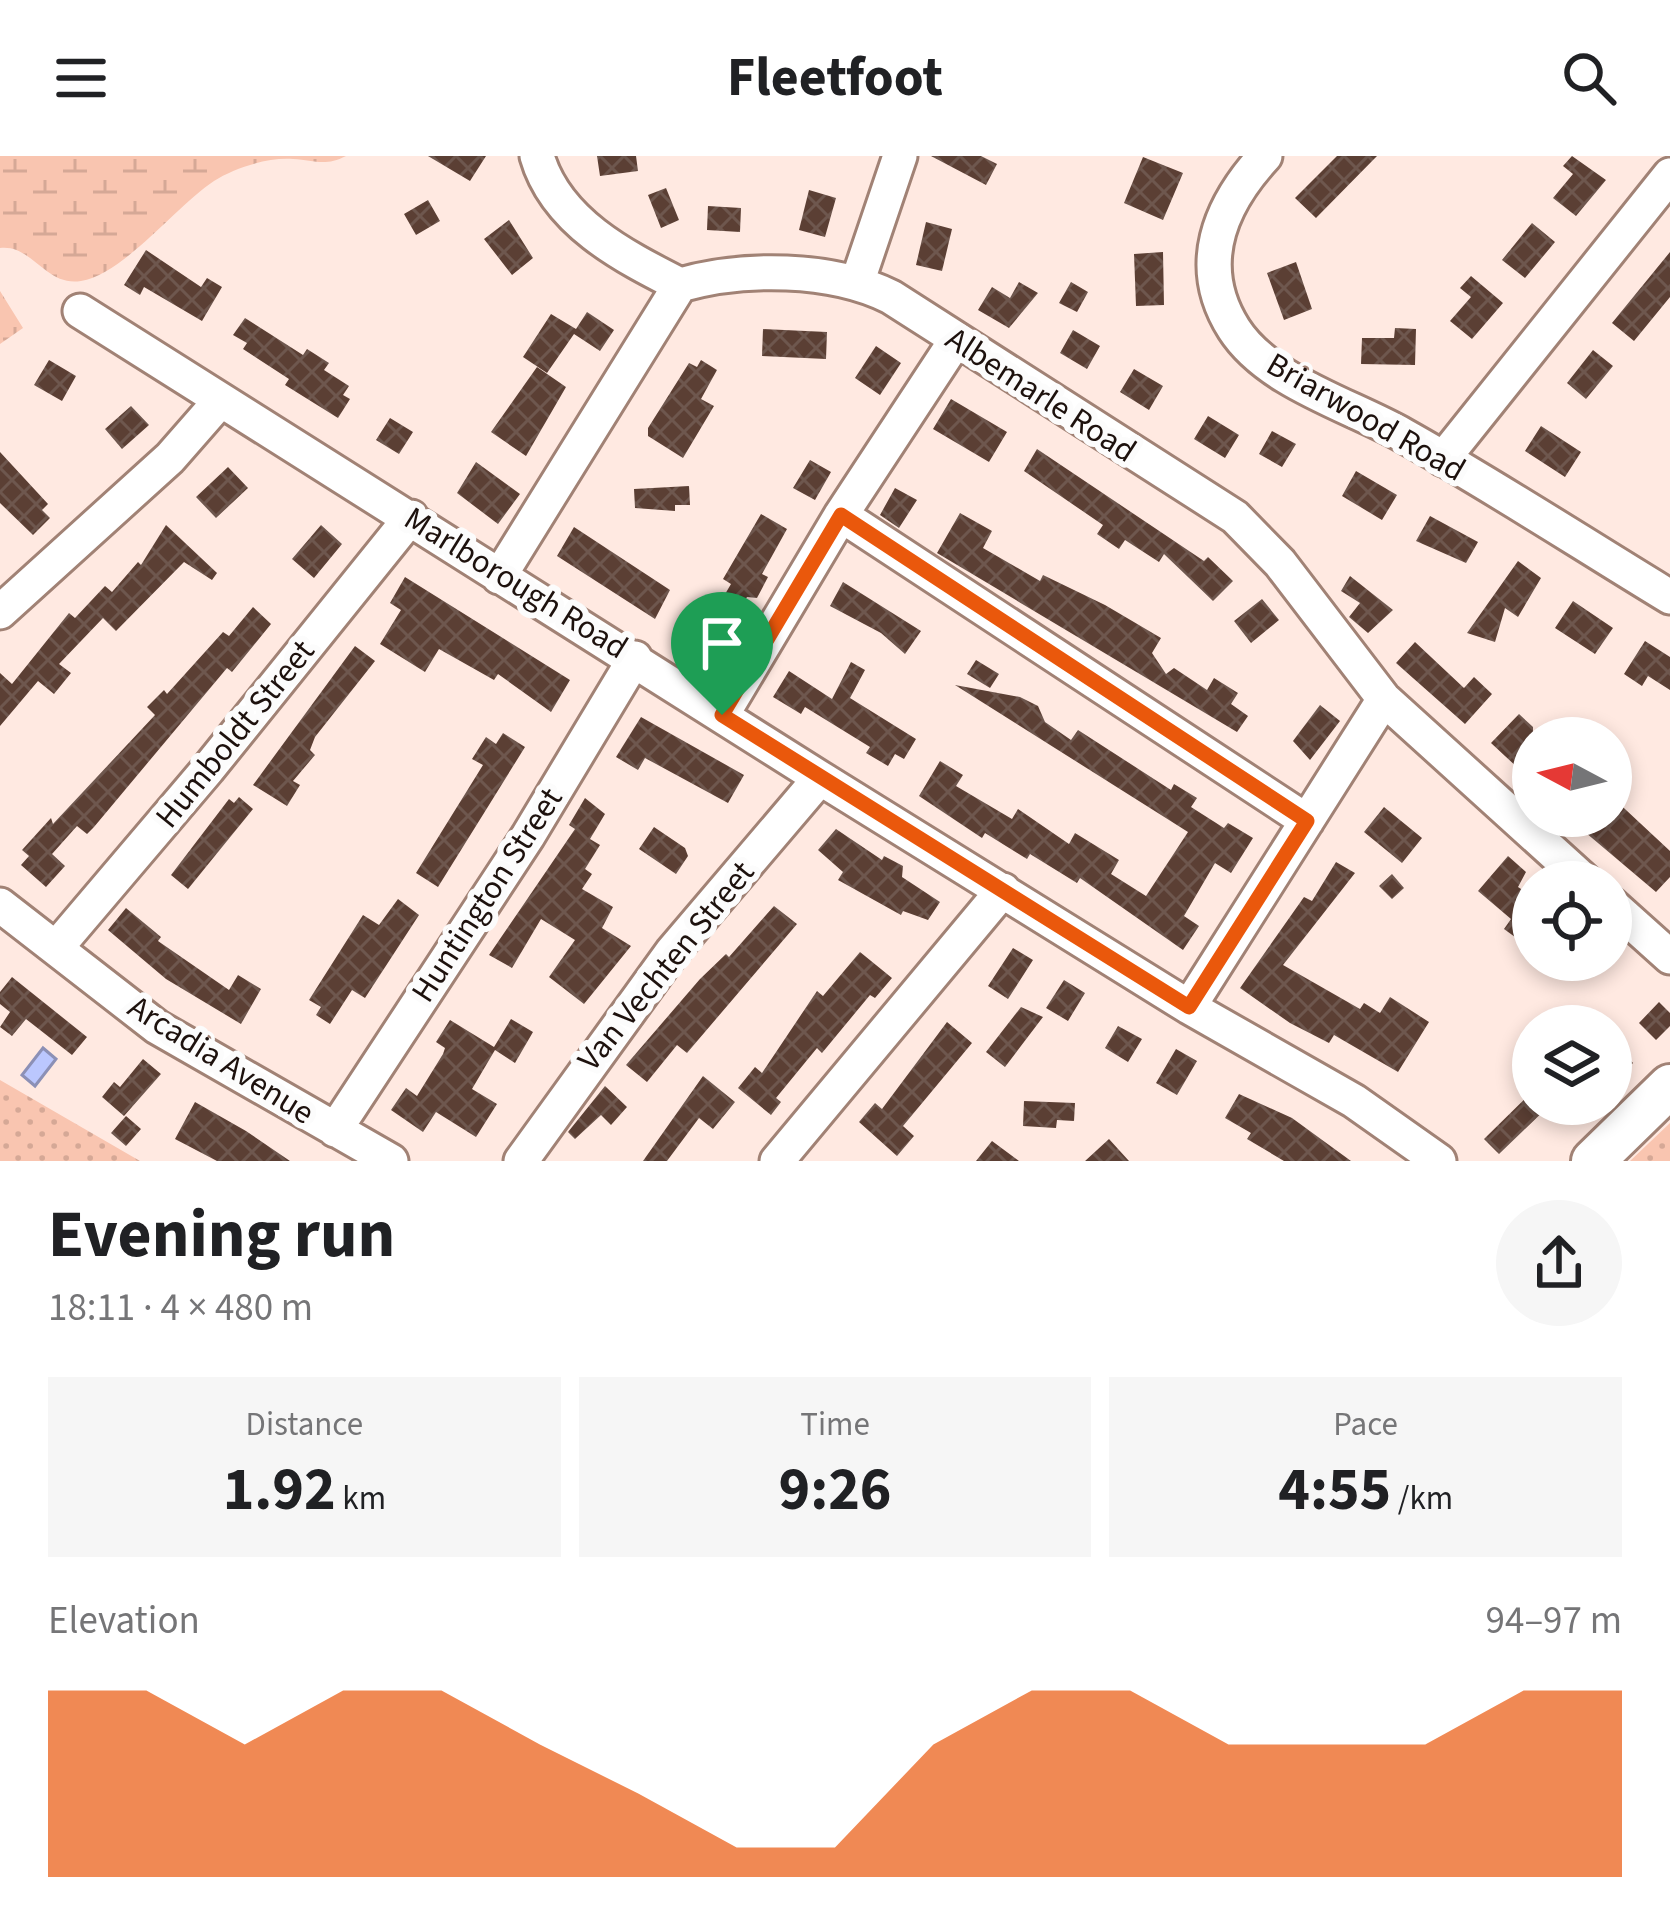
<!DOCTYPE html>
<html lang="en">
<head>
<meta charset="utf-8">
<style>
	body { margin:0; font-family:"Source Sans 3",sans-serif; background:#f6f6f6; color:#202124; height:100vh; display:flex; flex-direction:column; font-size:45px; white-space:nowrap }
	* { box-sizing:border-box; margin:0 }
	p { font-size:39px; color:#757577 }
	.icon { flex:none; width:66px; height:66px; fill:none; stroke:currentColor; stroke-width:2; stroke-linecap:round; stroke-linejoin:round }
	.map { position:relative; height:1005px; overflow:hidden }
	.panel { display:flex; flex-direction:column; background:#fff; flex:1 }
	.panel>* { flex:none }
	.needle { width:78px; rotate:277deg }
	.fabs { position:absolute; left:1512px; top:561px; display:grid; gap:24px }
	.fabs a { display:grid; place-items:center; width:120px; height:120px; border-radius:50%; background:#fff; box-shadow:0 6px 18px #0003; font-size:60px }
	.pin { position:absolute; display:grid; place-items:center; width:102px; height:102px; color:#fff; margin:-123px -51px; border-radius:50% 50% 50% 0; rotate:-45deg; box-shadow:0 0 12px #0007 }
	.pin .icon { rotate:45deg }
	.round { display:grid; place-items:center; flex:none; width:126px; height:126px; border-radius:63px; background:#f6f6f6 }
	.headline { display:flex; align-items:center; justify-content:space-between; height:204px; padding:0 48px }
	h1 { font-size:66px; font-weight:700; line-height:90px }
	.figures { display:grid; grid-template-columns:repeat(3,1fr); gap:18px; height:204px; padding:12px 48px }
	.figures div { display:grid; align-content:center; border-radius:0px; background:#f6f6f6; text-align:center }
	.figures b { font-size:60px; font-weight:700 }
	.figures small { font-size:33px; font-weight:400 }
	.figures p { font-size:33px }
	.chart { height:336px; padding:24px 48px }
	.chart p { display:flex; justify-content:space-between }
	.chart svg { width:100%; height:216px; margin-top:12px; fill:#ea580c; opacity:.7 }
	header { display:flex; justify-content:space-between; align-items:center; height:156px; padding:0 48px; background:#fff; font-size:54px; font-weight:700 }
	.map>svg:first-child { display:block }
</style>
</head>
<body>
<header><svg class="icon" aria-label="menu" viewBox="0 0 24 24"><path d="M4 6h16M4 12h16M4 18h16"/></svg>Fleetfoot<svg class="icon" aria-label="search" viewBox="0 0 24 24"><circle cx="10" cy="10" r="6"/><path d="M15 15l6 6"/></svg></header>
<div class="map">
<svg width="1670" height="1005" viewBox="0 0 1670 1005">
	<defs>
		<pattern id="wetland-marsh" width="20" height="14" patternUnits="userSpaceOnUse" patternTransform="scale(3)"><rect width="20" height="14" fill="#f9c5b0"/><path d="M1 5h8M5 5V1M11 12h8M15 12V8" fill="none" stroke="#d5a896"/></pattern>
		<pattern id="park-dots" width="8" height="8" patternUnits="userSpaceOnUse" patternTransform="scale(3)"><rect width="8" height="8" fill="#f9c5b0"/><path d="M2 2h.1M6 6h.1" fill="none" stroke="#d5a896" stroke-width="1.8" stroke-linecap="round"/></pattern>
		<pattern id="building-cross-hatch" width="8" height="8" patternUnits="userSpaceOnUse" patternTransform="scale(3)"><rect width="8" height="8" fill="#5b3f34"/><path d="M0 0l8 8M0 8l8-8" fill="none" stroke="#6e574e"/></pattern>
	</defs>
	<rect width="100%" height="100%" fill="#ffe9e1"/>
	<!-- wetland -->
	<path fill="url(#wetland-marsh)" d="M0 0H346C325 11 314 4 293 3 268 1 234 12 214 25 177 49 124 118 81 125 46 131 32 88 0 92Z
		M0 135 23 172 0 188Z"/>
	<!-- park -->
	<path fill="url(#park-dots)" d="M0 924 140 1005H0Z
		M1670 967V1005H1630Z"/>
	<!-- water -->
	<path fill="#bbc7fe" stroke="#8c90b6" stroke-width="3" d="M43 892 56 903 35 930 22 919Z"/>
	<!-- building -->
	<path fill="url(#building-cross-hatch)" d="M428 0H486L470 25Z
		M597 0H636L638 15 600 20Z
		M931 0H981L997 8 986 29Z
		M1337 0H1377L1316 62 1295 42Z
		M1572 0 1606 24 1576 60 1553 42 1573 18 1563 10Z
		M1143 1 1183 17 1163 64 1124 47Z
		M666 32 679 64 661 72 648 39Z
		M809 34 836 42 825 81 799 74Z
		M428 44 440 65 416 79 404 58Z
		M708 50 741 52 740 76 707 74Z
		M509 64 533 102 512 119 484 83Z
		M926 66 952 73 942 115 916 109Z
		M1532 67 1555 86 1525 122 1502 104Z
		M146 94 201 131 207 122 222 131 202 165 144 131 140 139 124 129Z
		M1163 96 1164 149 1136 150 1134 98Z
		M1670 96V141L1634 185 1612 167Z
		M1296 106 1312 153 1284 164 1267 117Z
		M1471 120 1503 147 1472 183 1450 165 1471 141 1460 132Z
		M1019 126 1038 137 1009 172 978 154 992 131 1010 142Z
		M1071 126 1088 136 1077 156 1059 147Z
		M587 156 614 174 600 195 574 178 547 217 523 201 551 158 576 173Z
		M245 162 303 199 307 193 329 207 324 214 349 230 343 239 350 243 338 262 285 229 289 223 243 193 247 187 233 179Z
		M1395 172 1416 173 1415 209 1361 208 1362 182H1394Z
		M763 173 827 176 826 203 762 200Z
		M1073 174 1100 190 1087 213 1060 197Z
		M876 190 901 207 880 239 855 222Z
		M1593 194 1613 210 1586 243 1567 227Z
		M49 204 76 220 62 245 34 229Z
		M701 204 717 214 701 243 714 250 683 302 648 280V272L689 207 697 211Z
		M537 211 566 231 526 300 491 276Z
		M1134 213 1163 230 1149 254 1120 236Z
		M951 243 1007 276 989 306 933 273Z
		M131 250 149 269 122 293 105 273Z
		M1208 260 1239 279 1225 302 1194 283Z
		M390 262 413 276 399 298 376 284Z
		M1541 270 1581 296 1565 321 1525 295Z
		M1272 275 1296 288 1282 311 1259 298Z
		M1037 293 1204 405 1208 401 1233 425 1213 445 1164 398 1159 406 1125 384 1119 393 1097 378 1103 369 1024 315Z
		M0 296 48 348 42 354 50 362 33 379 0 347Z
		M810 304 831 316 815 344 793 332Z
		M476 306 520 338 498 368 457 337Z
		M228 311 248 332 216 362 196 341Z
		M1356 315 1397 339 1382 364 1342 340Z
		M689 330 690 349H675V355L635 352 634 333Z
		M895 332 917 344 899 372 880 359Z
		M960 357 992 375 983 392 1040 425 1043 419 1105 449 1161 482 1152 497 1166 518 1174 512 1207 534 1214 522 1238 537 1231 548 1248 560 1237 576 937 397Z
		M761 358 787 373 762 418 768 421 757 442 747 441 715 497 688 482 705 452 714 457 731 428 723 423Z
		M1430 360 1478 386 1466 407 1416 385Z
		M166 369 217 417 212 424 184 406 116 475 103 462 59 508 71 517 54 538 38 525 0 570V517L12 528 69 457 75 462 105 430 112 436 138 406 141 409Z
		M321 369 342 388 314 422 292 403Z
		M574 371 670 434 655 463 557 400Z
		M1518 405 1541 422 1518 461 1505 452 1495 486 1467 477Z
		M1350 420 1393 454 1368 477 1349 461 1360 447 1341 435Z
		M405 421 570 524 551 556 498 518 494 524 439 493 425 516 380 488 401 454 390 447Z
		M843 426 921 475 905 498 881 477 830 450Z
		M1262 443 1279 464 1251 487 1234 465Z
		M1573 445 1613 472 1595 498 1555 472Z
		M253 451 271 468 232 516 227 512 94 671 87 678 77 670 52 698 65 710 46 731 21 709 29 700 22 694 51 662 53 668 155 559 147 551 164 534 167 538 223 476 229 480Z
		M1645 485 1670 501V534L1648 520 1642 530 1624 518Z
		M1415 486 1464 532 1474 521 1492 538 1465 568 1396 507Z
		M355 490 375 505 315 581 310 594 315 599 293 625 300 629 287 650 253 629Z
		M976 504 999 518 990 532 967 518Z
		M851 506 865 514 850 542 916 583 904 603 895 598 888 610 866 597 870 591 805 551 801 558 773 541 789 515 832 543Z
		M955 529 1020 541 1038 550 1045 566 1071 584 1078 574 1171 634 1174 628 1197 642 1191 651 1224 672 1228 667 1253 682 1231 717 1215 707 1184 760 1199 770 1183 794 1080 722 1077 727 1030 698 1027 703 985 677 982 682 919 640 940 605 963 619 956 630 1012 663 1018 653 1069 688 1075 677 1119 704 1111 718 1146 740 1188 676Z
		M1320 549 1340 565 1310 604 1293 585Z
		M1519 558 1533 571V626L1491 587Z
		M641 561 744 619 728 647 645 602 638 614 616 601Z
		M503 577 525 591 438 731 416 717 483 609 472 603 486 581 496 588Z
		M1611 640 1670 695V721L1656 736 1566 660H1611Z
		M239 641 253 653 188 733 171 719 229 643 234 647Z
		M585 642 605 658 590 683 600 689 585 713 592 718 582 733 613 751 602 772 631 790 584 848 549 821 575 784 541 763 512 812 489 799 575 673 569 669Z
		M1384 651 1422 682 1402 707 1364 676Z
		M654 671 685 692 688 700 676 718 639 693Z
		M836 673 882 704 884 700 903 710 902 721 940 746 928 764 903 755 901 759 838 724 843 716 818 694Z
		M1508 700 1526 716 1518 731 1533 741V780L1526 789 1504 773 1511 763 1478 735Z
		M1336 706 1355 717 1283 809 1360 853 1364 847 1380 857 1390 841 1429 866 1398 916 1334 879 1329 887 1290 867 1240 832 1304 741 1312 745Z
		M1392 718 1404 732 1392 743 1379 730Z
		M398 743 419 759 365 842 352 834 330 868 316 859 321 851 309 844 363 759 379 769Z
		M774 750 797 768 687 897 677 889 647 926 626 909 700 823 726 798 729 801Z
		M126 752 161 781 158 785 229 834 238 819 261 833 241 868 166 823 108 774Z
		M1013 792 1033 804 1008 843 988 830Z
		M860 796 892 822 875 842 870 839 822 897 817 892 776 942 781 946 771 959 738 932 755 911 762 917 817 835 823 840Z
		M12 821 87 881 72 899 26 863 12 880 0 871 10 856 0 848V836Z
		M1064 824 1085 837 1068 865 1046 852Z
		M1659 846 1670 857V870L1656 884 1639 867Z
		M1021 851 1043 861 1005 911 986 896Z
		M511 863 533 876 515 907 495 894 472 933 497 948 476 981 436 956 423 976 391 954 406 932 417 940 443 898 445 892 436 886 450 864 494 891Z
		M947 866 972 887 903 970 914 980 897 1000 859 966 875 947 882 953Z
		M1118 870 1142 883 1128 906 1105 892Z
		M1611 883 1633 907 1611 927Z
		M1176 893 1197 905 1177 939 1156 927Z
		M143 903 161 918 124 960 102 941 114 926 120 931Z
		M703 920 735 946 713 973 699 962 667 1005H643Z
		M605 930 627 951 611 969 601 959 575 983 568 976Z
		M1533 935V948H1551L1499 998 1484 983Z
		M1239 938 1292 962 1351 1005H1284L1247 983 1251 977 1225 962Z
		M1024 945 1075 947 1074 965 1057 964 1056 972 1023 970Z
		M195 946 246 975 290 1005H217L175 983Z
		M126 960 141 973 126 990 111 977Z
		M1109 983 1129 1005H1085Z
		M992 985 1019 1005H976Z"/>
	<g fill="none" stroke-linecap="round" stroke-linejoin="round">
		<!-- minor casing -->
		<g stroke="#a18275" stroke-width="39">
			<path id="minor" d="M537 0C556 66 623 100 680 129
				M1265 0C1219 50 1194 110 1234 173 1268 226 1350 249 1403 279 1494 330 1581 387 1670 441
				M857 127 900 0
				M80 155 820 622 1189 851 1354 945 1439 1005
				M1443 303 1670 19
				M841 359 1307 665
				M499 421 680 129C743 111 831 111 891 141L1235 361 1280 407 1384 543 1586 726
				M0 456 170 302 219 246
				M722 559 841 359 956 184
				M1611 748 1670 801
				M0 749 157 871 391 1005
				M56 792 208 613 411 361
				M1189 851 1384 543
				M335 974 528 680 635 502
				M521 1005 672 796 820 622
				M777 1005 1003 734"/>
		</g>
		<!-- major casing -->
		<g stroke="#a18275" stroke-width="48">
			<path id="major" d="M1593 1005 1670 930"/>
		</g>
		<!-- minor -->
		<use href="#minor" stroke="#fff" stroke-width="33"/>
		<!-- major -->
		<use href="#major" stroke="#fff" stroke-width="42"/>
	</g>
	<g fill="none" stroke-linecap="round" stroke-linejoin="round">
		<!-- route casing -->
		<g stroke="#fff" stroke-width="24">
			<path id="route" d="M841 359 1307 665 1189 851 722 559Z"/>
		</g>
		<!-- route -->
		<use href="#route" stroke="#ea580c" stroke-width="15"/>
	</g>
	<g text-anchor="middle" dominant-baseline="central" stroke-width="12" stroke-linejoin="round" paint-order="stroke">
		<!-- street labels -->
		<g font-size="33" fill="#1d110d" stroke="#fcfcfc">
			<text transform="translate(1041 239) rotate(33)">Albemarle Road</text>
			<text transform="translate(1366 261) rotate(30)">Briarwood Road</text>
			<text transform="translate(516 427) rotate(32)">Marlborough Road</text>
			<text transform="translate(235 578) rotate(-51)">Humboldt Street</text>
			<text transform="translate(487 739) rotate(-57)">Huntington Street</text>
			<text transform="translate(666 810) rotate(-51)">Van Vechten Street</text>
			<text transform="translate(221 904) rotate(32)">Arcadia Avenue</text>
		</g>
	</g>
</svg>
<div class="fabs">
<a><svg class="needle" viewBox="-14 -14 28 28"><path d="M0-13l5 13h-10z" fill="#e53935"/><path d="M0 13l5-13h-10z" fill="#757577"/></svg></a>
<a><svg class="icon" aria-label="locate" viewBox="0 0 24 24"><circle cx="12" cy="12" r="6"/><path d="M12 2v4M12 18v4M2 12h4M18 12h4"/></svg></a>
<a><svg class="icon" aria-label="layers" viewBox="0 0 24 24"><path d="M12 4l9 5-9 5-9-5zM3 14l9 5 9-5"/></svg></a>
</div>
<div class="pin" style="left:722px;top:559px;background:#1e9e55"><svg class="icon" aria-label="arrive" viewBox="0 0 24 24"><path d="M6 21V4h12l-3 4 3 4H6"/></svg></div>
</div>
<section class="panel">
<div class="headline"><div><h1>Evening run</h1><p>18:11 · 4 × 480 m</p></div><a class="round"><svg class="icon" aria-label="share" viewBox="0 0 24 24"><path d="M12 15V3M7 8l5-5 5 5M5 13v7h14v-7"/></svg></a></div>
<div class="figures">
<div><p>Distance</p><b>1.92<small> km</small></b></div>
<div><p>Time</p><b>9:26</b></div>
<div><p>Pace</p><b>4:55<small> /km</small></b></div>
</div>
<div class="chart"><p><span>Elevation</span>94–97 m</p>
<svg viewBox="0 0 160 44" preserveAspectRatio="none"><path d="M0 44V6L10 6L20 17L30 6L40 6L50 17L60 27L70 38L80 38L90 17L100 6L110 6L120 17L130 17L140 17L150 6L160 6V44z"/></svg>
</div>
</section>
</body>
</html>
